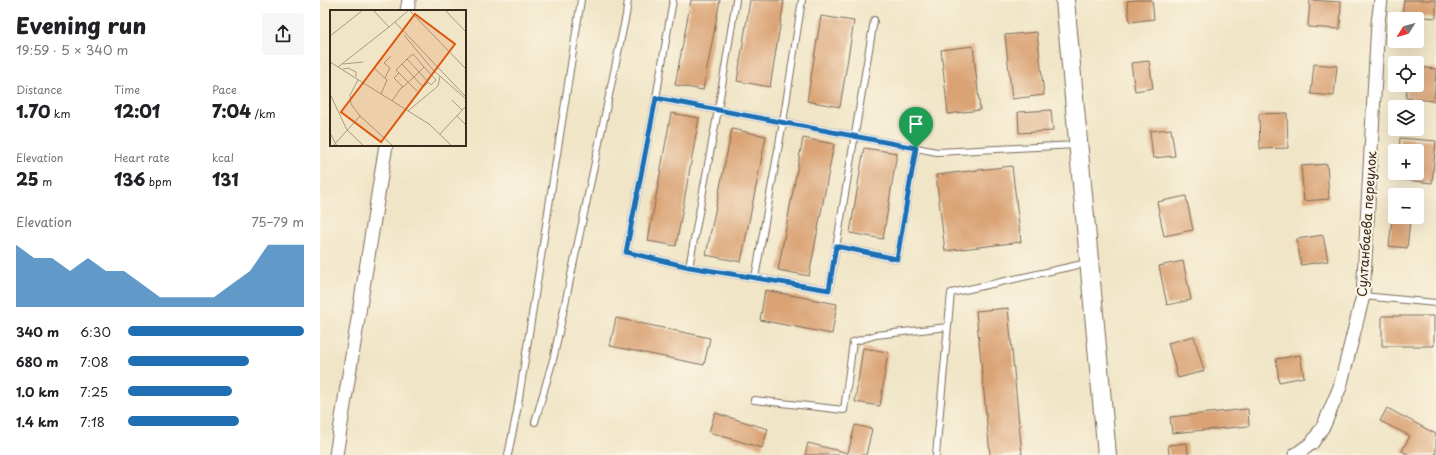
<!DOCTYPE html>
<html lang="en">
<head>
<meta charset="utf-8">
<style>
	body { margin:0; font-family:"Playpen Sans",sans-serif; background:#f6f6f6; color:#202124; height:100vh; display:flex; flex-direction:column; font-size:15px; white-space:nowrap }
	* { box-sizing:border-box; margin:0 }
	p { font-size:13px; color:#757577 }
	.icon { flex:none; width:22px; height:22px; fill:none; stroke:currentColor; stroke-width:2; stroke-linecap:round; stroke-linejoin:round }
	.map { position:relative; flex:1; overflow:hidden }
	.details { display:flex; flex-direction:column; background:#fff; width:320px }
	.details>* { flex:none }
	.needle { width:26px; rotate:233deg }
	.tools { position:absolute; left:1068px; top:12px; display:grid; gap:8px }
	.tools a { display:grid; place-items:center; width:36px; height:36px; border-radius:4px; background:#fff; box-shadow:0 4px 16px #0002; font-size:20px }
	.pin { position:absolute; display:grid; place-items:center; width:34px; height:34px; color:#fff; margin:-41px -17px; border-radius:50% 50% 50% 0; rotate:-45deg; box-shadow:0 0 4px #0007 }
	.pin .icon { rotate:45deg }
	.round { display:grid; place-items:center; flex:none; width:42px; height:42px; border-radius:4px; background:#f6f6f6 }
	.overview { display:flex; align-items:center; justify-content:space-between; height:68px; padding:0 16px }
	h1 { font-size:22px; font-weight:800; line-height:30px }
	.metrics { display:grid; grid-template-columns:repeat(3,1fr); gap:6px; height:68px; padding:4px 16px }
	.metrics div { display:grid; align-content:center }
	.metrics b { font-size:17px; font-weight:800 }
	.metrics small { font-size:11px; font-weight:400 }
	.metrics p { font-size:11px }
	.chart { height:112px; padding:8px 16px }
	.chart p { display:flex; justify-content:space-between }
	.chart svg { width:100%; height:72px; margin-top:4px; fill:#1f6fb2; opacity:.7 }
	ul { padding:0 16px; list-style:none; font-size:13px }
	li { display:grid; grid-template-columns:64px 48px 1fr; align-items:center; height:30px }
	li i { height:10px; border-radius:5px; background:#1f6fb2 }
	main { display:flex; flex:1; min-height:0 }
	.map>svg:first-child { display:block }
</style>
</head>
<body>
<main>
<section class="details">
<div class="overview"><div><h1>Evening run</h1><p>19:59 · 5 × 340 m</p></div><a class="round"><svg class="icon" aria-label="share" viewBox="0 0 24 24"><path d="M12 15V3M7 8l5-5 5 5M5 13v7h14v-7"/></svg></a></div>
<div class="metrics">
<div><p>Distance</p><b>1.70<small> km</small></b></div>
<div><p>Time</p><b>12:01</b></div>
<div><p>Pace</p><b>7:04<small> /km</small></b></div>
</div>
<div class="metrics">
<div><p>Elevation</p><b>25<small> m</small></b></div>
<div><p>Heart rate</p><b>136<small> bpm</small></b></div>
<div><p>kcal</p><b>131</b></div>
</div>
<div class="chart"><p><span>Elevation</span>75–79 m</p>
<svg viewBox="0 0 160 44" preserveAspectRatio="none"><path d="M0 44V6L10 14L20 14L30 22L40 14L50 22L60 22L70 30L80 38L90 38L100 38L110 38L120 30L130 22L140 6L150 6L160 6V44z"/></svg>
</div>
<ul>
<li><b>340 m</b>6:30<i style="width:100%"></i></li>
<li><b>680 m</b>7:08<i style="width:69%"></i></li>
<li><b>1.0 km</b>7:25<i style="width:59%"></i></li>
<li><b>1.4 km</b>7:18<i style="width:63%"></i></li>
</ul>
</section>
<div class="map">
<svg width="1116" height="455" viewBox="0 0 1116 455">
	<rect width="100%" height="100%" fill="#fcf5e5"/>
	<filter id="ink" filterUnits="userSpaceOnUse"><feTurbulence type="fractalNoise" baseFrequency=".025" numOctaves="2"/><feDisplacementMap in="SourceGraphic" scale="8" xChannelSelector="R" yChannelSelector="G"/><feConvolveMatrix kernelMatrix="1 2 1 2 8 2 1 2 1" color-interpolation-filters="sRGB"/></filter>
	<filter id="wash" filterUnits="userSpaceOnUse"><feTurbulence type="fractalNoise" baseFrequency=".012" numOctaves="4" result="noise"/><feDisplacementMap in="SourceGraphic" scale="16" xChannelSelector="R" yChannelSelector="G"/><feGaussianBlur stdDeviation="0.9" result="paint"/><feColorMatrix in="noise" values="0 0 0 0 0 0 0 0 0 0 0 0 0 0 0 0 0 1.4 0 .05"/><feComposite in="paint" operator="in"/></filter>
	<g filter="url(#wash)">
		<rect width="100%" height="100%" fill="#f0e5c6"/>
		<g id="blocks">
			<!-- building -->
			<path fill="#daa374" d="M371 0H400L383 90 355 85Z
				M430 0H455L464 1 450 87 417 81Z
				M816 0H832L834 19 810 22 807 1Z
				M990 0 1021 2 1020 29 988 27Z
				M1084 0H1116V18L1082 15Z
				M501 16 534 21 520 107 487 101Z
				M717 32 724 95 692 99 685 35Z
				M653 46 660 110 628 114 621 50Z
				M829 61 833 88 815 91 811 63Z
				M994 64 1017 66 1014 96 991 94Z
				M1097 67 1116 69 1114 101 1086 98 1087 85H1097Z
				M731 110 733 131 699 133 698 112Z
				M351 113 379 118 356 246 328 241Z
				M967 113 968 148 940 149 939 114Z
				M412 129 446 136 421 262 386 255Z
				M851 129 855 156 833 158 830 131Z
				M483 138 514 144 489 276 458 270Z
				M1080 138 1116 141 1112 183 1077 179V173H1097V151H1079Z
				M544 148 577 153 563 239 530 233Z
				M1007 164 1009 199 984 201 981 166Z
				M692 166 701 242 625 251 616 175Z
				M866 196 873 230 844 236 837 202Z
				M1072 219 1090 221 1087 248 1069 246Z
				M1003 235 1008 261 981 265 977 239Z
				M863 261 871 300 847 305 839 266Z
				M445 290 517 304 512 334 440 320Z
				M688 308 702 455H670L656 311Z
				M1062 316H1114V346H1062Z
				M296 318 390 338 384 365 290 346Z
				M874 336 884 371 858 378 848 343Z
				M543 348 568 352 560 406 535 402Z
				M980 355 984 377 959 382 956 359Z
				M1067 408 1116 434V452L1115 455H1089L1082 451 1090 436 1060 421Z
				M928 409 929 426 852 433 850 417Z
				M395 413 448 429 442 448 389 432Z
				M535 425 552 429 546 455H485L488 443 528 453Z
				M867 443 868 455H849L848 445Z"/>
		</g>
	</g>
	<g filter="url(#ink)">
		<use href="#blocks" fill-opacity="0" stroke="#7a6b59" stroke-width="1"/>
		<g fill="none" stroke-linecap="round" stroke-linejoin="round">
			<!-- service casing -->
			<g stroke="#7a6b59" stroke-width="8">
				<path id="service" d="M353 0 336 98 617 152 757 145
					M336 98 306 252 369 267 398 110 416 0
					M516 246 577 259 596 148
					M369 267 509 290 554 20
					M435 278 463 122 482 0
					M1043 296 1116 303
					M434 400 524 410 533 342 556 335 628 327
					M215 422 234 356 306 15 308 0
					M188 455 197 411 261 0
					M616 455 631 293 767 263"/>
			</g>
			<!-- minor casing -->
			<g stroke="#7a6b59" stroke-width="15">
				<path id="minor" d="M87 11 89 0
					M16 455 66 145
					M975 455 992 443 1004 425 1020 387 1043 296 1058 23 1061 0"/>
			</g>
			<!-- secondary casing -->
			<g stroke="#7a6b59" stroke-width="20">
				<path id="secondary" d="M745 0 787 455"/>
			</g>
			<!-- service -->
			<use href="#service" stroke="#fff" stroke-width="6"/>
			<!-- minor -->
			<use href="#minor" stroke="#fff" stroke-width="13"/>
			<!-- secondary -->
			<use href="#secondary" stroke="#fff" stroke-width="18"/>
		</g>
	</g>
	<g fill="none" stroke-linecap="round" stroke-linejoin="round" filter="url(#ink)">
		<!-- route casing -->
		<g stroke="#fff" stroke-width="8">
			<path id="route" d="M336 98 596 148 577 259 516 246 509 290 369 267 306 252Z"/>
		</g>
		<!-- route -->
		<use href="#route" stroke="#1f6fb2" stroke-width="5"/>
	</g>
	<g text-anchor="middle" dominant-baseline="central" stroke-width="4" stroke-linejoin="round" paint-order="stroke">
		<!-- street labels -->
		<g font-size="13" fill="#3b2a1e" stroke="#fcf5e5">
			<text transform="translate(1046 224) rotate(-86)">Султанбаева переулок</text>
		</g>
	</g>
	<!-- overview -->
	<g transform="translate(10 10)">
		<rect width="136" height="136" fill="#f0e5c6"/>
		<path fill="none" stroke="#a89a83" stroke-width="1" d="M43 0 59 17 79 0M79 0 136 59M115 0 136 22M65 12 136 87M74 25 103 60 136 89M0 26 33 0M77 49 66 60 87 81M0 52 99 114 122 136M13 54 33 52M72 54 93 77 99 72M8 57 59 17M44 58 57 70 51 84M13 59 18 58 26 62V67M69 63 64 68 73 77M55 68 60 58 54 53 61 46M28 70 20 85 21 94 30 106 63 136M0 84 17 120 34 136M122 90 132 100M62 91 71 78 73 77 84 67 94 57 106 70 101 75 77 49 83 44 94 57M78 101 108 76 110 66M127 106 136 115M0 123 7 136M110 124 136 96M3 136 30 106"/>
		<path fill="#df570d" fill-opacity="0.15" stroke="#df570d" stroke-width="2" d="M85 4 125 34 51 132 11 102Z"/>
		<rect width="136" height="136" fill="none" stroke="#3b2a1e" stroke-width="2"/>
	</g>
</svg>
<div class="tools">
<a><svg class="needle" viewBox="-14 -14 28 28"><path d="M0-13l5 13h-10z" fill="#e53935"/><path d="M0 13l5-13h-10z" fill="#757577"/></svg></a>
<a><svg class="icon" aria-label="locate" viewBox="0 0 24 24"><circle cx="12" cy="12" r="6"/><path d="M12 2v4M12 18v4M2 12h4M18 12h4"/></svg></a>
<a><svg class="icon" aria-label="layers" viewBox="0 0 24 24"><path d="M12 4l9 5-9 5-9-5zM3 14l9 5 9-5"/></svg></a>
<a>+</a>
<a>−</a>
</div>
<div class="pin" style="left:596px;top:148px;background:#1e9e55"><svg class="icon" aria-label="arrive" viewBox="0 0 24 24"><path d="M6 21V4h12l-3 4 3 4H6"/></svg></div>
</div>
</main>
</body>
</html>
